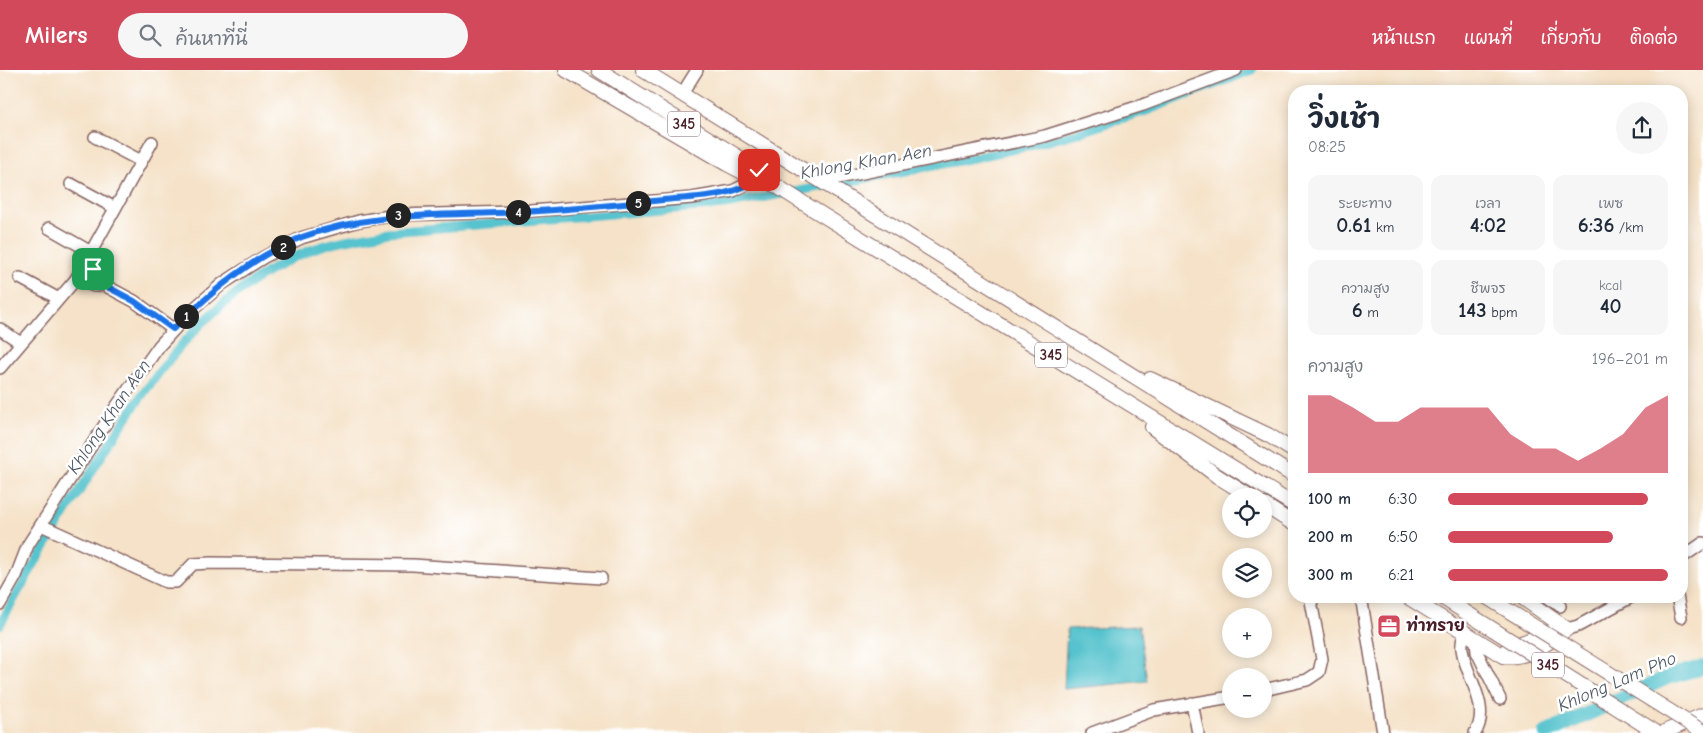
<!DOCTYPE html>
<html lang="th">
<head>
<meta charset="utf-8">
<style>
	body { margin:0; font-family:"Comic Neue","Playpen Sans Thai",sans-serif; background:#f6f6f7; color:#1f2937; height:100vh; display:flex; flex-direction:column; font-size:19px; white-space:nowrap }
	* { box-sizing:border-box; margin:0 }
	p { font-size:16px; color:#747a83 }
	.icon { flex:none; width:28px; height:28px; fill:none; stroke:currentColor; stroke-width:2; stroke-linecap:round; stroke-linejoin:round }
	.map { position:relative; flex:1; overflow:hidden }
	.sheet { position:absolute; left:1288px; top:15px; width:400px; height:518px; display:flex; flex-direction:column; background:#fff; border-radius:20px; box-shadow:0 2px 12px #0003 }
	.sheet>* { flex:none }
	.buttons { position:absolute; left:1222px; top:418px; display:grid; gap:10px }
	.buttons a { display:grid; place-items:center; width:50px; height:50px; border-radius:50%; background:#fff; box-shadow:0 2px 12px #0003; font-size:25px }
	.pin { position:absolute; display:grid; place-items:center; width:42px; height:42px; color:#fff; margin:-21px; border-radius:10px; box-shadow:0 2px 8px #0006 }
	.km { position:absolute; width:25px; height:25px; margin:-12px; border-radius:50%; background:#222; color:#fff; font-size:14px; line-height:25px; text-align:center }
	.round { display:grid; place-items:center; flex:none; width:52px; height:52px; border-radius:26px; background:#f6f6f7 }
	.overview { display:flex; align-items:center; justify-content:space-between; height:85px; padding:0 20px }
	h1 { font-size:28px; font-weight:700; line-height:38px }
	.metrics { display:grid; grid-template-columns:repeat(3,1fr); gap:8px; height:85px; padding:5px 20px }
	.metrics div { display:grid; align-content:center; border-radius:12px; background:#f6f6f7; text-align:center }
	.metrics b { font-size:21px; font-weight:700 }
	.metrics small { font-size:14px; font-weight:400 }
	.metrics p { font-size:14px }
	.chart { height:140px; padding:10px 20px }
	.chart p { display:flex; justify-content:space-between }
	.chart svg { width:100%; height:90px; margin-top:5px; fill:#d1495b; opacity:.7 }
	ul { padding:0 20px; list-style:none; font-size:16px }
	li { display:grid; grid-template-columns:80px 60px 1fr; align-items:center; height:38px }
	li i { height:12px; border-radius:6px; background:#d1495b }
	header { display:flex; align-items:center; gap:30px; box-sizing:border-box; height:70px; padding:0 25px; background:#d1495b; color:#fff }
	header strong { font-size:24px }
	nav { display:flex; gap:28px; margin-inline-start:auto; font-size:18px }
	.search { width:350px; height:45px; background:#f6f6f7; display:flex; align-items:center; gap:12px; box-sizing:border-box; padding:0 18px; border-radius:28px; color:#747a83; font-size:19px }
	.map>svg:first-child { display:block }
</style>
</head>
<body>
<header>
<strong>Milers</strong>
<div class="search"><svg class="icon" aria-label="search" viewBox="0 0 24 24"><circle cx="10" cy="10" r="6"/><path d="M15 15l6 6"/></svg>ค้นหาที่นี่</div>
<nav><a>หน้าแรก</a><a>แผนที่</a><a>เกี่ยวกับ</a><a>ติดต่อ</a></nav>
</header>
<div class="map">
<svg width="1703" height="663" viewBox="0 0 1703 663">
	<rect width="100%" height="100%" fill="#fff"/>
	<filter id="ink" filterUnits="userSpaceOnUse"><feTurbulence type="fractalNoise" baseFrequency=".02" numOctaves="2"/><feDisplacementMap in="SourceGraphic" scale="10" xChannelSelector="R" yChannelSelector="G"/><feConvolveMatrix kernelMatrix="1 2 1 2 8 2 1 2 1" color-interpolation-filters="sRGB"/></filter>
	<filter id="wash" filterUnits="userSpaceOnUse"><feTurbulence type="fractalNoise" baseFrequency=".0096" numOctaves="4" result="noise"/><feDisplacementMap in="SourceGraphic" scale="20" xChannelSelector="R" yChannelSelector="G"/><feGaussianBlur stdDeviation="1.12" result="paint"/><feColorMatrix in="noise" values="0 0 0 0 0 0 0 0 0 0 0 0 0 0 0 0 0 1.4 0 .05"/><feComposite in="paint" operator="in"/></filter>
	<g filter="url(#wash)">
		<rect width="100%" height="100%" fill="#f5e2c8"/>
		<!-- water -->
		<path fill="#56c3ce" stroke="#50717c" d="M1139 556 1147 611 1064 619 1067 559Z"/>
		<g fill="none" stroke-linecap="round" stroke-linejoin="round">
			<!-- canal -->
			<path stroke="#56c3ce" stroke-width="9" d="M0 555C27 504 58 455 89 406 148 313 202 227 308 181 333 171 362 167 389 162L724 135 964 90 1034 75 1077 63 1146 41 1252 0"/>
			<!-- river -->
			<path stroke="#56c3ce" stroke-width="15" d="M1546 663 1668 607 1703 597"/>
		</g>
	</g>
	<g filter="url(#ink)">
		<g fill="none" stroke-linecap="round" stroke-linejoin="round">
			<!-- minor casing -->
			<g stroke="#866362" stroke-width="14">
				<path id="minor" d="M682 24 697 0
					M95 67 141 91
					M823 111 1045 66 1143 35 1236 0
					M71 114 115 138
					M49 158 91 182
					M84 195 101 205 104 215
					M20 208 59 229
					M76 209 94 216 104 215 134 231 173 259
					M0 259 21 273
					M0 298 76 209 152 72
					M41 455 166 512H176L193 494 210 493 413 495 601 508
					M1681 488 1703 473
					M1361 526 1383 663
					M1546 526 1560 536
					M1677 526 1681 547
					M0 534 16 506 28 475 116 337 159 276 190 242 222 214 264 187 301 168 359 151 396 145 519 142 692 128 733 121 762 106
					M1567 559 1578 556 1633 526
					M1464 563C1463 568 1461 574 1462 579 1465 606 1492 636 1475 663
					M1476 571 1477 582 1500 629
					M1264 620 1307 610 1319 602 1322 589 1310 526
					M1192 633 1198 663
					M1092 663 1154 640 1231 627"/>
			</g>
			<!-- major casing -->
			<g stroke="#866362" stroke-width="16">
				<path id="major" d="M566 0 727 94 750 106 767 110
					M599 0 759 100 767 110 808 136 1294 435
					M643 0 1294 406
					M1150 309 1268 365 1294 381
					M1152 357 1217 406 1249 426
					M1264 435 1294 454
					M1406 526 1503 586C1527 590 1549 572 1567 559
					M1520 526 1567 559
					M1508 578 1553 561
					M1662 663 1703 645"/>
			</g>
			<!-- minor -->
			<use href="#minor" stroke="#fff" stroke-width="11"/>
			<!-- major -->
			<use href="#major" stroke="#fff" stroke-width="14"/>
			<!-- major-bridge casing -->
			<g stroke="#866362" stroke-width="16" stroke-linecap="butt">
				<path id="major-bridge" d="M1440 526 1657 663
					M1485 526 1703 662"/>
			</g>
			<!-- major-bridge -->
			<use href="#major-bridge" stroke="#fff" stroke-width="14"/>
		</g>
	</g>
	<g fill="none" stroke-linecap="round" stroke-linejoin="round" filter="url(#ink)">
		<!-- route casing -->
		<g stroke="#fff" stroke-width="10">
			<path id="route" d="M93 199 101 205 104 215 134 231 173 259C210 223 253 186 302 167 372 141 445 146 519 142 567 140 615 135 663 130 695 127 738 128 764 104L759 100"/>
		</g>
		<!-- route -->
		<use href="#route" stroke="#1a73e8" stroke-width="6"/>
	</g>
	<!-- icons -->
	<defs>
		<g id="office-square" transform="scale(1.25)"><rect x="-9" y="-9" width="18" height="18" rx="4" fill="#d1495b" stroke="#fff"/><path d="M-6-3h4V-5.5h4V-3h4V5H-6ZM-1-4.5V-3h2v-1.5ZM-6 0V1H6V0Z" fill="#fff"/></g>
	</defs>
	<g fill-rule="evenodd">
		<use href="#office-square" x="1389" y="556"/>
	</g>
	<g text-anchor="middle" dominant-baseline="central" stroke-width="5" stroke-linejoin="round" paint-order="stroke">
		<!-- shield labels -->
		<g fill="#fff" stroke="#80626b" stroke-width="1">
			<rect x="668" y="41.5" width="32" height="25" rx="4"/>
			<rect x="1035" y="272.5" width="32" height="25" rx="4"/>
			<rect x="1532" y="582.5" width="32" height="25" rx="4"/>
		</g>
		<g font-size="15" font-weight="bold" fill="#4a1f2b">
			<text x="684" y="54">345</text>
			<text x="1051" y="285">345</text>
			<text x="1548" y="595">345</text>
		</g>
		<!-- poi labels -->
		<g font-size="16" font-weight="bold" fill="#4a1f2b" stroke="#fff" text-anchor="start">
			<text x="1406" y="556">ท่าทราย</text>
		</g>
		<!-- water labels -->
		<g font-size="18" font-style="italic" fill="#4e5864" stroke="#fff">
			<text transform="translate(866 92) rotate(-10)">Khlong Khan Aen</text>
			<text transform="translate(109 347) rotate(-56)">Khlong Khan Aen</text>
			<text transform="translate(1617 612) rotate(-23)">Khlong Lam Pho</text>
		</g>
	</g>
</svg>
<div class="buttons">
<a><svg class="icon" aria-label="locate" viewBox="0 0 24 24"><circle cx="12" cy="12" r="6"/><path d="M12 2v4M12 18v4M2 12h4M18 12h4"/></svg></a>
<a><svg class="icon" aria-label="layers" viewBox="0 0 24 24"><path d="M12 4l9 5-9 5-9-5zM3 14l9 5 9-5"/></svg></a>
<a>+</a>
<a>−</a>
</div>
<div class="pin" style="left:93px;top:199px;background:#1e9e55"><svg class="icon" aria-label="arrive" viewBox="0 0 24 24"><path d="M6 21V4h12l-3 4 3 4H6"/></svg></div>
<div class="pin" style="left:759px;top:100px;background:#d93025"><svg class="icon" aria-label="check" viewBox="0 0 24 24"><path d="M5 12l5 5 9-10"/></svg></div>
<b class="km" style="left:186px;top:246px">1</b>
<b class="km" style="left:283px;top:177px">2</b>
<b class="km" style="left:398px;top:145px">3</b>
<b class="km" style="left:518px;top:142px">4</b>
<b class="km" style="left:638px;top:133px">5</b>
<section class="sheet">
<div class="overview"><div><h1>วิ่งเช้า</h1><p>08:25</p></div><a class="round"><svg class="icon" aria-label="share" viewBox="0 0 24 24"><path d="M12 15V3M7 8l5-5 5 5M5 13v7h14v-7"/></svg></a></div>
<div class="metrics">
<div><p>ระยะทาง</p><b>0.61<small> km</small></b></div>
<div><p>เวลา</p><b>4:02</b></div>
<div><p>เพซ</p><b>6:36<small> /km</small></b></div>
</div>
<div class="metrics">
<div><p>ความสูง</p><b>6<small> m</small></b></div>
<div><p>ชีพจร</p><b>143<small> bpm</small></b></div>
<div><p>kcal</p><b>40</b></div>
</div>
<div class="chart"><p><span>ความสูง</span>196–201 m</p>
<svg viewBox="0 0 160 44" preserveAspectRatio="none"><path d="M0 44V6L10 6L20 12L30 19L40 19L50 12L60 12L70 12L80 12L90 25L100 32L110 32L120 38L130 32L140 25L150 12L160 6V44z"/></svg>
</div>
<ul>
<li><b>100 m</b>6:30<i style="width:91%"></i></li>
<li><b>200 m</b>6:50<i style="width:75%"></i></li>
<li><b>300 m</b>6:21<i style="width:100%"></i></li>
</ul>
</section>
</div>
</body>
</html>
